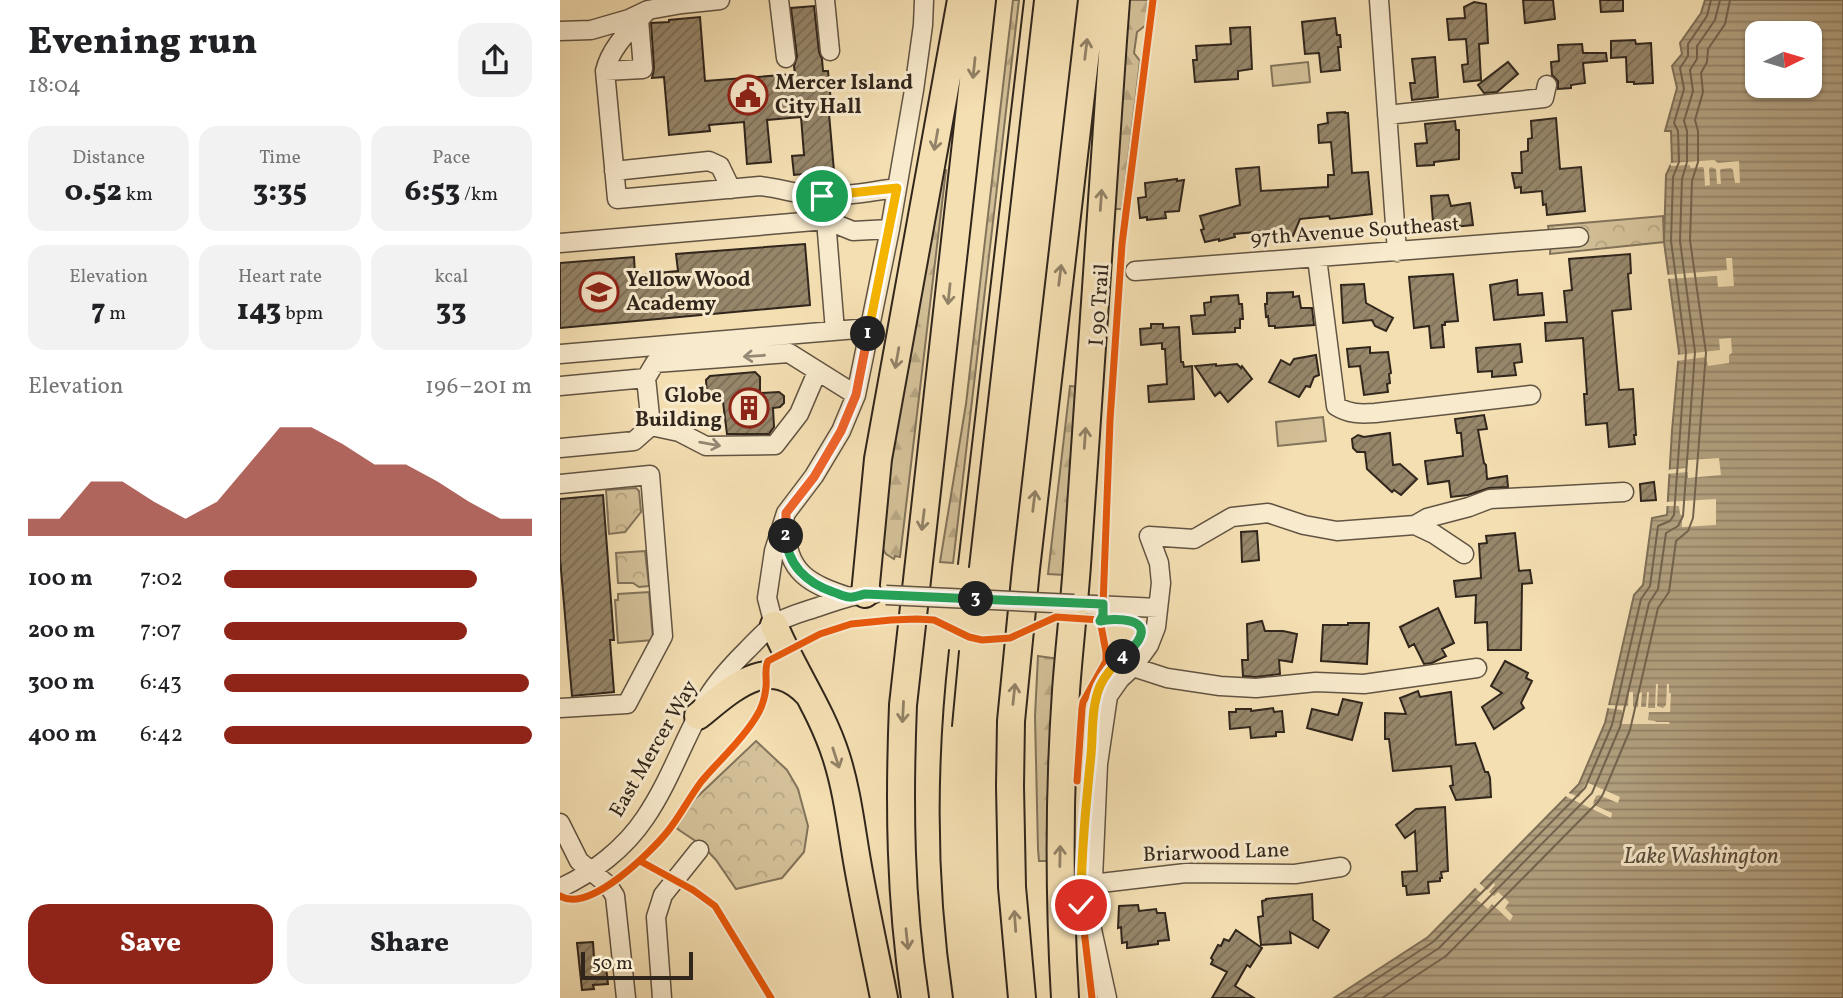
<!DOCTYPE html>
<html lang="en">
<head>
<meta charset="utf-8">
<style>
	body { margin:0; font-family:Vollkorn,serif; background:#f2f2f2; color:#202124; height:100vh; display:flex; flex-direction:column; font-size:26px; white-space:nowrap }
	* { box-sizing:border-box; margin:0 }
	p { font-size:23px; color:#757577 }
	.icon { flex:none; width:38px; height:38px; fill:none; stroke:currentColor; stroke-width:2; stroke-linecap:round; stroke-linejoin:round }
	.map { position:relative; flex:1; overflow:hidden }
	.drawer { display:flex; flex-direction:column; background:#fff; width:560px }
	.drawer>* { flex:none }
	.needle { width:46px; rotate:85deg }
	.controls { position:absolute; left:1185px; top:21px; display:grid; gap:14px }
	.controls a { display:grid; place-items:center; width:77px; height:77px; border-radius:14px; background:#fff; box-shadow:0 2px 5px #0004; font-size:35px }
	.scale { position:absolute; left:21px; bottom:18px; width:112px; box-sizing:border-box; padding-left:7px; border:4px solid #31261c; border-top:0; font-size:19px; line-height:24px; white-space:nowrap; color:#31261c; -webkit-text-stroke:5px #f8eacd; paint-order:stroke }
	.pin { position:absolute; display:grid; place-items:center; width:60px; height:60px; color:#fff; margin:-30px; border:4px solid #fff; border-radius:50%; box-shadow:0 2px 7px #0007 }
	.km { position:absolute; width:35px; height:35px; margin:-18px; border-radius:50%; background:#222; color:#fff; font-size:19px; line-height:35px; text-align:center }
	.round { display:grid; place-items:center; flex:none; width:74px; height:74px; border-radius:21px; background:#f2f2f2 }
	.summary { display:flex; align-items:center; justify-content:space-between; height:119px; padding:0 28px }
	h1 { font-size:38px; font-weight:800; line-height:52px }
	.stats { display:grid; grid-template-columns:repeat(3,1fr); gap:10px; height:119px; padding:7px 28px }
	.stats div { display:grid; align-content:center; border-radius:18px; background:#f2f2f2; text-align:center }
	.stats b { font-size:30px; font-weight:800 }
	.stats small { font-size:19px; font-weight:400 }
	.stats p { font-size:19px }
	.chart { height:196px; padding:14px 28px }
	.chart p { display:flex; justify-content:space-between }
	.chart svg { width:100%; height:126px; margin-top:7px; fill:#8f2418; opacity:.7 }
	.action { display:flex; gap:14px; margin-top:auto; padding:14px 28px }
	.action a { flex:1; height:80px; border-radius:21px; background:#8f2418; color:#fff; font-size:28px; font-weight:800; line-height:80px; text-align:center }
	.action a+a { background:#f2f2f2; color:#202124 }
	ul { padding:0 28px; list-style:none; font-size:23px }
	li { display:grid; grid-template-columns:112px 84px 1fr; align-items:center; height:52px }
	li i { height:18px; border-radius:9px; background:#8f2418 }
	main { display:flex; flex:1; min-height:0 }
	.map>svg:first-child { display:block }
</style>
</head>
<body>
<main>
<section class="drawer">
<div class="summary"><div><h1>Evening run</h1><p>18:04</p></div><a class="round"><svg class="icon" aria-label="share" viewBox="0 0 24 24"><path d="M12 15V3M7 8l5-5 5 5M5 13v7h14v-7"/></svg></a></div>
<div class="stats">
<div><p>Distance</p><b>0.52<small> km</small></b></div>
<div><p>Time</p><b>3:35</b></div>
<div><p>Pace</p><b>6:53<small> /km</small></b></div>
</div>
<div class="stats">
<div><p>Elevation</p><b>7<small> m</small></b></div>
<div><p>Heart rate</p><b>143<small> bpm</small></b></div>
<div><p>kcal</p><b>33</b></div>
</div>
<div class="chart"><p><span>Elevation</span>196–201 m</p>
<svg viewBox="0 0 160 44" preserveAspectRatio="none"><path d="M0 44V38L10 38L20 25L30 25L40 32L50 38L60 32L70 19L80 6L90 6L100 12L110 19L120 19L130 25L140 32L150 38L160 38V44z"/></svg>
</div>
<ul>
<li><b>100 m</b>7:02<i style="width:82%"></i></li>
<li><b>200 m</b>7:07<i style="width:79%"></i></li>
<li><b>300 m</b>6:43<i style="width:99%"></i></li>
<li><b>400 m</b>6:42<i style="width:100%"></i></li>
</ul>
<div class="action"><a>Save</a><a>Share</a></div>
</section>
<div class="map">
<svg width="1283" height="998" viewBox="0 0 1283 998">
	<defs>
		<pattern id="forest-firs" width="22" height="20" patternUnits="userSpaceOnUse" patternTransform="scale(1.75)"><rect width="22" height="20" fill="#d3c098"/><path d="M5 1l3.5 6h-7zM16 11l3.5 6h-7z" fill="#b6a582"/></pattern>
		<pattern id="park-crowns" width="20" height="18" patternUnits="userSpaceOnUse" patternTransform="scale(1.75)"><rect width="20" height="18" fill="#d3c098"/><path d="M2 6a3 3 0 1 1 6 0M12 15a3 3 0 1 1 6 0" fill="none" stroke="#b6a582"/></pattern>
		<pattern id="water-rules" width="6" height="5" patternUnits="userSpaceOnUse" patternTransform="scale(1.75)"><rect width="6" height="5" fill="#b2a07f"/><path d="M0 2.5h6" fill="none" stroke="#918267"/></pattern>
		<pattern id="building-hatch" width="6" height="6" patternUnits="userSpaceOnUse" patternTransform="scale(1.75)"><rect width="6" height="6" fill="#96866a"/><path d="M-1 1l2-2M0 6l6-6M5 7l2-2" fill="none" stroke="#7b6d56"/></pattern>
	</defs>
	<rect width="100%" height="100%" fill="#f4dfb2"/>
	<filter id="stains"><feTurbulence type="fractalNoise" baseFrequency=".00286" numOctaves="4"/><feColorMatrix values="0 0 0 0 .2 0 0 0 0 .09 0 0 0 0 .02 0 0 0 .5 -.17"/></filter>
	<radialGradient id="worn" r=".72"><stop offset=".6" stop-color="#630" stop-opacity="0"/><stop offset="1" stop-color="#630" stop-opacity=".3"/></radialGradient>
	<!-- green -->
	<path fill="#d3c098" stroke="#82735a" stroke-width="2" d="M748 62 750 82 713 86 711 66Z
		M763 417 766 441 718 446 716 422Z
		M89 592 93 640 58 643 55 600H58V594Z"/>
	<!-- forest -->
	<path fill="url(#forest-firs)" stroke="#82735a" stroke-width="2" d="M453 0H459L393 563 380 562 406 404Z
		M569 0H589L586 25 577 32 574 53 580 61 562 209H554Z
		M378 169 386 170 340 557 335 556 334 559 326 554 321 546 331 445Z
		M510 386 519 387 504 575 488 574Z
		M478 656 500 659 489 861H479L478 849 475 716Z"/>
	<!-- park -->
	<path fill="url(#park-crowns)" stroke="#82735a" stroke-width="2" d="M1103 216 1104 242 990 254 991 240 988 226Z
		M76 488 79 491 81 512 65 532 49 534 46 490Z
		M85 551 89 586 79 587 73 583H58L56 553Z
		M196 741 227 770 238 789 248 826 244 852 222 878 176 889 156 860 143 846 116 828 135 799Z"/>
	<!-- water -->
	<path fill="url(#water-rules)" stroke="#7e6f57" stroke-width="2" fill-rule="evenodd" d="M1145 0H1283V998H774L868 937 1019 784 1045 723 1074 595 1083 585 1092 518 1107 515 1112 431 1119 352 1104 242 1106 175 1112 162 1111 131H1105L1117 88 1112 66 1122 54 1120 43 1141 13ZM1197 33H1250V86H1197Z"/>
	<!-- pier -->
	<path fill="#f4dfb2" d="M1154 160 1158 163 1179 161 1180 183H1175L1173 170 1171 168 1161 169 1160 171 1161 184H1157L1156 169 1151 167 1149 169 1150 185 1145 186 1144 169 1143 167 1131 168 1129 165 1111 166 1110 163Z
		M1166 258H1172L1174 286 1158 287 1157 276 1106 279 1105 275 1167 270Z
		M1171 338 1172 353 1169 355V363L1148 366 1146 357 1116 361V355L1160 350 1159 339Z
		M1159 458 1161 475 1128 478V472L1106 474V470L1126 468V460Z
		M1156 499V525L1122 527V515L1120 514 1119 506H1106V502Z
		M1096 684H1098L1097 706 1103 708 1106 705 1107 684H1109V693H1111L1110 712H1089L1088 720 1095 721 1096 722H1109L1110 724H1062V710L1047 708V705L1068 706 1069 692H1073V707H1078L1079 693 1082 692 1081 707H1086L1087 692H1089L1088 708H1095Z
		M1026 782 1060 797 1058 803 1039 795 1036 796 1033 803 1034 805 1052 813 1051 818 1003 795 1006 792 1019 797Z
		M918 882 927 890 934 883 935 885 929 892 934 896 938 892 949 902 945 908 953 916 950 921 932 904 928 909 916 899 921 893 913 886Z"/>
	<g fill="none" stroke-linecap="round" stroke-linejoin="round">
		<!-- shore -->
		<path stroke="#72634e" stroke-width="2" d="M787 998 873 942 1025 788 1052 725 1081 599 1090 586 1098 526 1110 521 1114 515 1126 352 1111 241 1113 177 1119 162 1118 131 1114 123 1124 89 1120 68 1128 56V44L1147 16 1151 0
			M803 998 879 948 1032 793 1060 727 1089 603 1098 589 1106 533 1118 526 1123 516 1135 352 1120 241 1122 179 1127 162V131L1124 121 1133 91 1130 70 1137 59V46L1155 20 1160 0
			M822 998 886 956 1038 802 1043 794 1070 730 1098 608 1109 592 1116 541 1128 531 1133 518 1146 353 1130 240 1132 181 1138 162V131L1135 120 1143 92 1141 73 1147 62 1148 49 1165 24 1170 0"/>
	</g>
	<!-- building -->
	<path fill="url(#building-hatch)" stroke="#31261c" stroke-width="2" d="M963 0H993L995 19 965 23Z
		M1040 0H1063V11L1041 12Z
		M914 2 926 4 928 43 919 44 921 80 904 82 902 65 908 64 906 39 889 40 887 19 905 18 904 7Z
		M254 6 259 52 262 59 263 71H268L271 102H268L274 171 234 175 232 156 244 155 241 117 207 120 211 162 187 164 184 122 149 125 150 131 109 135 104 77 92 78 94 68 91 23 109 22V20L140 17 145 81 235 74 234 66 237 57 231 8Z
		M775 18 777 35H780L781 47H778L780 70 761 72 759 53 745 54 742 22Z
		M690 27 692 69 678 71V79L635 82 633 60H637L636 46 671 44 670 28Z
		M1075 40 1076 44 1091 43 1093 83 1074 84V82H1067L1066 57 1051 58V41Z
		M1022 44 1023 53H1046L1047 61 1023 63 1025 83 1011 85V88L998 89V81L992 75 991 62 999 61 998 45Z
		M875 57 878 97 852 100 850 83H855L852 59Z
		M948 62 958 74 937 92 924 93 918 85Z
		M785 112V113H788L792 173 808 172 812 214 770 219 769 216 740 219 733 236 718 230 674 234 675 237 659 241V239L645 242 641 230 644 229 640 216 680 205 676 169 699 167 701 191 768 187V175H774L771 142 759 143 758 125 768 123 767 113Z
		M996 118 1000 169 1021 167 1025 211 987 215 986 204 983 205 982 191 961 193V187L955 188 952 173H962L961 152 968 151V139L972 138 971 121Z
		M895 121 896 130H899V159L874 162V165L857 166 855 144 867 143 865 124Z
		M617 179V181L624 180 619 211 605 212 606 218 587 220V217L580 218 578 198 586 197 585 183Z
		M888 195 891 206 910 203 913 225 883 228V221L873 222 871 196Z
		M245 244 250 305 0 328V263L74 257 75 275 118 271 116 254Z
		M1070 254 1071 273 1068 274 1071 309 1052 311 1059 390 1073 389 1076 435H1074L1075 444 1049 447 1047 423 1026 425 1024 394H1027L1023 338 986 341 985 323 1007 322 1004 291 1012 290 1009 259Z
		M893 274 898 321 885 322V325H882L884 347 871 348 869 326 854 328 849 277Z
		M957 280 958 295 982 293 984 315 934 320 930 285Z
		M804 284 806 303 833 318 826 331 815 326 812 320 783 323 781 285Z
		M733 292V297L739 296 741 308H752L754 325 715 328V326H709L708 316 706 317 705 304H707V293Z
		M678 295 679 304H682L683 319H680V328H675V332L633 334 631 316 645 315 644 303 651 302V297Z
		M591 324H603V328L619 327 621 362H623L624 367 632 366 634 399 589 402 588 386 607 384 605 349H602V343L581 345 580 329 591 328Z
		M960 344 962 362 954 363 956 375 932 377V371L918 372 916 348Z
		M810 347V353L828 352 831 373 829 374 830 383 827 384 828 392 804 395 800 366 789 367 787 349Z
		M756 355 759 375 754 377 750 387 746 386 739 397 709 382 721 360 730 365 734 359Z
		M656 364V366L677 364 681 368 682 366 692 379 668 402 660 392 655 396 635 366Z
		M195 372 200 377V393L219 392 224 396V403L220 407 213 408 214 427 209 434H167L163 402H153L147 397 146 380 150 376Z
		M924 415 927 429 918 430 924 463 926 465 927 479 947 476 948 487 929 488 908 495 891 497 889 481 868 484 865 461 903 456 901 433H897L895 419Z
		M830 433 833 465 840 464 857 479 841 495 834 490 832 492 807 469 805 452H797L793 448 792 439 798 435 804 437Z
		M1094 482 1096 500 1081 501 1080 484Z
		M43 495 54 640H50L54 692 12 696 0 558V499Z
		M697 531 699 560 682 562 681 532Z
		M955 533 959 571 970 570 972 583 962 584 961 650H928L927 622 915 623 916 595 896 597 894 581 921 578 919 544 927 543 926 536Z
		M878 608 894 643 882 649 886 656 872 663 864 664 854 644 849 647 840 627Z
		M702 621 705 631H723L737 634 732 662 719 660 720 674 696 677 683 676 682 660H688L687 624Z
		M788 623H809L807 664 761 661 763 625H788Z
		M945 661 968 673 966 678 972 681 961 703 964 708 934 729 922 707 942 693 931 686Z
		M858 691 860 697 891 692 896 745 915 743 925 772H928L930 778 931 797 896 800 890 786 893 785 891 766 833 771 829 739H825V713L846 714 840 698Z
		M783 699 802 703 792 740 747 728 752 709 778 715Z
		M713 708 714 712 722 711 724 732H716V736L691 738 690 727 670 729 669 712H676V709H691V711Z
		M885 807 888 871 881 872 882 878H880V881L868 882 869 893 847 895 846 886H843L842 872 857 871 855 831 845 838 836 825 856 809Z
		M752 894 753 920 769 930 758 948 730 932 731 943 701 945 698 917 703 916 702 901 706 900V899Z
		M578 905 579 911 596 909 597 913H605L609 940 598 941V944L567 948V942L562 943 561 927 558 928 559 906Z
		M676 930 702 948 690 967 687 965 675 986 694 998H652L667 972 651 964 653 960 651 958 658 945 661 946 664 939 669 941Z
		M33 942 34 958H45L48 984 33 985 34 989 22 990 17 943Z"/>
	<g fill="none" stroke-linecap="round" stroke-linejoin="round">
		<!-- minor casing -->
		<g stroke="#625442" stroke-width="21">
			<path id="minor" d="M219 0 226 58
				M265 0 270 51
				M819 0 837 252
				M88 10C71 29 51 46 45 71L57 199 200 186C220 188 239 195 260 196 285 197 312 191 337 188
				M0 31 31 30 69 19 88 10 122 4 160 0
				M45 71 83 69 79 20
				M827 115 984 98 987 85
				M54 171 149 161 160 166 171 189
				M266 220 293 231 330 229
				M0 243 266 220 275 331
				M757 258 776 406C789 414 800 414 815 413L971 395
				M575 271 1019 237
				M0 354 309 328
				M257 372 239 414 215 445 146 446 119 432 91 426 86 378 95 363 229 353 296 395
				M0 386 86 378
				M0 448 74 441 91 426
				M0 484 90 475 103 636 67 704 0 708
				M855 525 867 518 909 507 930 499 1064 492
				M226 527C226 573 250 584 289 597
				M514 604 598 608
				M214 625 207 598 214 551 226 513 254 476 281 431 296 395 330 229 354 90 363 25 364 0
				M573 667 607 678 660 686 696 688 756 682 804 684 917 668
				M0 823 19 861 48 885 55 896 66 998
				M532 884 626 873 735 874 781 867
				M0 888C33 873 65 848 85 818 111 780 125 735 149 695 159 679 173 664 186 651 195 642 204 632 213 625 226 616 243 612 258 607 276 601 295 593 314 594
				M102 998 96 917 103 895 139 850
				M547 998 531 925 538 764 548 696 560 679 573 667 589 645 596 627 601 583 599 563 589 536 634 539 672 517 708 513 744 525 777 531 855 525 874 534 904 554"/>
		</g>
		<!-- highway casing -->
		<g stroke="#31261c" stroke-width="30">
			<path id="highway" d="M305 594 318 459 401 0
				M214 625C232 669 261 709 276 756 287 790 291 826 297 861 305 907 315 952 324 998
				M138 716C172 689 208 652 248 694
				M355 998C340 898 339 805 343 705L422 0
				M462 998 452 887 450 786 451 721 466 569 532 0
				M505 998C499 896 499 793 506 691 509 649 514 607 517 565 529 376 542 188 556 0"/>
		</g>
		<!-- minor -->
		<use href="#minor" stroke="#f8eacd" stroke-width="18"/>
		<!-- highway -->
		<use href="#highway" stroke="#f4dfb2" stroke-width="26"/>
		<!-- tram -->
		<path stroke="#31261c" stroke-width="2" d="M398 564 464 0
			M409 567 474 0
			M389 650C376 765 376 883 393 998
			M392 726 399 651"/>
		<!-- minor-bridge casing -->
		<g stroke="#625442" stroke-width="21" stroke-linecap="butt">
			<path id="minor-bridge" d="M326 595 514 604"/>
		</g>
		<!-- minor-bridge -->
		<use href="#minor-bridge" stroke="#f8eacd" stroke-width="18"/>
		<!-- cycleway casing -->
		<g stroke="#f8eacd" stroke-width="11">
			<path id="cycleway" d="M517 781 522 708 523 702 546 661V652L540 620 543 615V605L550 420 562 244 593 0
				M80 861 133 890 155 906 211 998
				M0 896C29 914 91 852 108 831 120 816 129 798 141 782 159 760 181 742 196 717 202 708 205 697 206 687 207 678 204 669 208 661L260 634 291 624 331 620 357 619 374 620 409 637 422 640 450 638 496 617 540 620 548 619H569L576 622 581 631 580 639C558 664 543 671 535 706L521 868V905L532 998"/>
		</g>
		<!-- cycleway -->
		<use href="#cycleway" stroke="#e8590c" stroke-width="7"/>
	</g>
	<!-- one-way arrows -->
	<defs><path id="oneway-shaft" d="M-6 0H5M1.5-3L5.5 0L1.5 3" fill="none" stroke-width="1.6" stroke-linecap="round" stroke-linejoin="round" transform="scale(1.75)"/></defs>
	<g stroke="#928267">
		<use href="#oneway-shaft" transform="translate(526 49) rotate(-83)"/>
		<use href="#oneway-shaft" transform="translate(414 68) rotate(96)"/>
		<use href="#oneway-shaft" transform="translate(376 140) rotate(100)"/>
		<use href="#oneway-shaft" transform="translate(541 200) rotate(-86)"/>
		<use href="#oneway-shaft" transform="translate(500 275) rotate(-83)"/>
		<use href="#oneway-shaft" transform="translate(389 294) rotate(96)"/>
		<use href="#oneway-shaft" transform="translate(337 358) rotate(100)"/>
		<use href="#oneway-shaft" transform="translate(525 438) rotate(-86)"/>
		<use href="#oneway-shaft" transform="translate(474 501) rotate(-83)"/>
		<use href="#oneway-shaft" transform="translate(363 520) rotate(97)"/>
		<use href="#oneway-shaft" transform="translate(454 694) rotate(-84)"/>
		<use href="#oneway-shaft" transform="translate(343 712) rotate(93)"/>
		<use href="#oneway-shaft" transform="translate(276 758) rotate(72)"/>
		<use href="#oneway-shaft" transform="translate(500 856) rotate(-89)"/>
		<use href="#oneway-shaft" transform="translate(455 921) rotate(-94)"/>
		<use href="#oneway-shaft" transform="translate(347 939) rotate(84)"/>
	</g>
	<g stroke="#948874">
		<use href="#oneway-shaft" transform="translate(194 356) rotate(176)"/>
		<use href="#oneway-shaft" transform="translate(150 444) rotate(10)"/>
	</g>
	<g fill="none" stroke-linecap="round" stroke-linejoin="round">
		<!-- split-1 casing -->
		<g stroke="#fff" stroke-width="14">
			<path id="split-1" d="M262 196 337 188 308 334"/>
		</g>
		<!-- split-2 casing -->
		<g stroke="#fff" stroke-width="14">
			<path id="split-2" d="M226 536V513L254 477 281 431 296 395 308 334"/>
		</g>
		<!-- split-3 casing -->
		<g stroke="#fff" stroke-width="14">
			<path id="split-3" d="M226 536C227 565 247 583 273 592 277 593 284 597 289 597 293 598 300 595 305 594L416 599"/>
		</g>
		<!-- split-4 casing -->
		<g stroke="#fff" stroke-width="14">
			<path id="split-4" d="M416 599 543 604V615L540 621C553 618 593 617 578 641 574 647 568 652 563 657"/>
		</g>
		<!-- split-5 casing -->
		<g stroke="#fff" stroke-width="14">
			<path id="split-5" d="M521 905C521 855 526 805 531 755 533 734 531 707 540 686 545 675 554 665 563 657"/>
		</g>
		<!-- split-1 -->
		<use href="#split-1" stroke="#f5b400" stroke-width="9"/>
		<!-- split-2 -->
		<use href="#split-2" stroke="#f0652b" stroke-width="9"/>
		<!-- split-3 -->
		<use href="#split-3" stroke="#22a559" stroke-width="9"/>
		<!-- split-4 -->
		<use href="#split-4" stroke="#22a559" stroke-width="9"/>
		<!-- split-5 -->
		<use href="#split-5" stroke="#f5b400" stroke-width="9"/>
	</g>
	<!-- icons -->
	<defs>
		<g id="civic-ring" transform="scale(2.0125)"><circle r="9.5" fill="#f8eacd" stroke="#8f2418" stroke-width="1.5"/><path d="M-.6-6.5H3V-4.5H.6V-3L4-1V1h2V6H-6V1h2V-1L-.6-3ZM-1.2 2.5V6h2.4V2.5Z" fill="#8f2418"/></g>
		<g id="school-ring" transform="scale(2.0125)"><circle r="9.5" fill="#f8eacd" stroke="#8f2418" stroke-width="1.5"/><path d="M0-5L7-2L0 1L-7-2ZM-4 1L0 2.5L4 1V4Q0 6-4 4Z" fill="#8f2418"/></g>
		<g id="building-ring" transform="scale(2.0125)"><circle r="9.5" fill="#f8eacd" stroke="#8f2418" stroke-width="1.5"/><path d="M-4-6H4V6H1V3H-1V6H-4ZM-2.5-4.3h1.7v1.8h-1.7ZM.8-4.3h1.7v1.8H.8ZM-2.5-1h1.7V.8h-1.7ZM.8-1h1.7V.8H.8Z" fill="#8f2418"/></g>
	</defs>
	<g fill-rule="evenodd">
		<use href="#civic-ring" x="188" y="95"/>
		<use href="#school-ring" x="39" y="292"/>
		<use href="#building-ring" x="189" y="408"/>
	</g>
	<g text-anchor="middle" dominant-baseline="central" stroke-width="6" stroke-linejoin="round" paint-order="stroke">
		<!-- poi labels -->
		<g font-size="21" font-weight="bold" fill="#31261c" stroke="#f8eacd" text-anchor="start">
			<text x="215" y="83">Mercer Island<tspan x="215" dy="24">City Hall</tspan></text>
			<text x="66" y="280">Yellow Wood<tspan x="66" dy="24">Academy</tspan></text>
			<text x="162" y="396" text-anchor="end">Globe<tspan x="162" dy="24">Building</tspan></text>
		</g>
		<!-- street labels -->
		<g font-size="21" fill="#31261c" stroke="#f8eacd">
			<text transform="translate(795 232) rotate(-4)">97th Avenue Southeast</text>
			<text transform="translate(540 305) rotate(-86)">I 90 Trail</text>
			<text transform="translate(94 749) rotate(-60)">East Mercer Way</text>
			<text transform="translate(656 853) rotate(-2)">Briarwood Lane</text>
		</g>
		<!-- water labels -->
		<g font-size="23" font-style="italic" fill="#584b3a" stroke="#f8eacd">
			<text x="1141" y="857">Lake Washington</text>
		</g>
	</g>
	<rect width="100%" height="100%" filter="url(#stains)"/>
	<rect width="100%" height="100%" fill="url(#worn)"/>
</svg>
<div class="controls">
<a><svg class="needle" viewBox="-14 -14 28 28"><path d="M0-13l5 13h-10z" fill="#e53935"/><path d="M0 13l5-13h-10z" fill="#757577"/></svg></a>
</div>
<div class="scale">50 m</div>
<div class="pin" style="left:262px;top:196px;background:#1e9e55"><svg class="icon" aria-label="arrive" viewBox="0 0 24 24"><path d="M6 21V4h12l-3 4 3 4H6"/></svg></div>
<div class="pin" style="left:521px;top:905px;background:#d93025"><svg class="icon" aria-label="check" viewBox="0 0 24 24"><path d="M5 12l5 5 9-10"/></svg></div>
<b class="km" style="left:308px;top:334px">1</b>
<b class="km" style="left:226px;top:536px">2</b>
<b class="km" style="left:416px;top:599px">3</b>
<b class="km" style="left:563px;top:657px">4</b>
</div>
</main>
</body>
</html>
